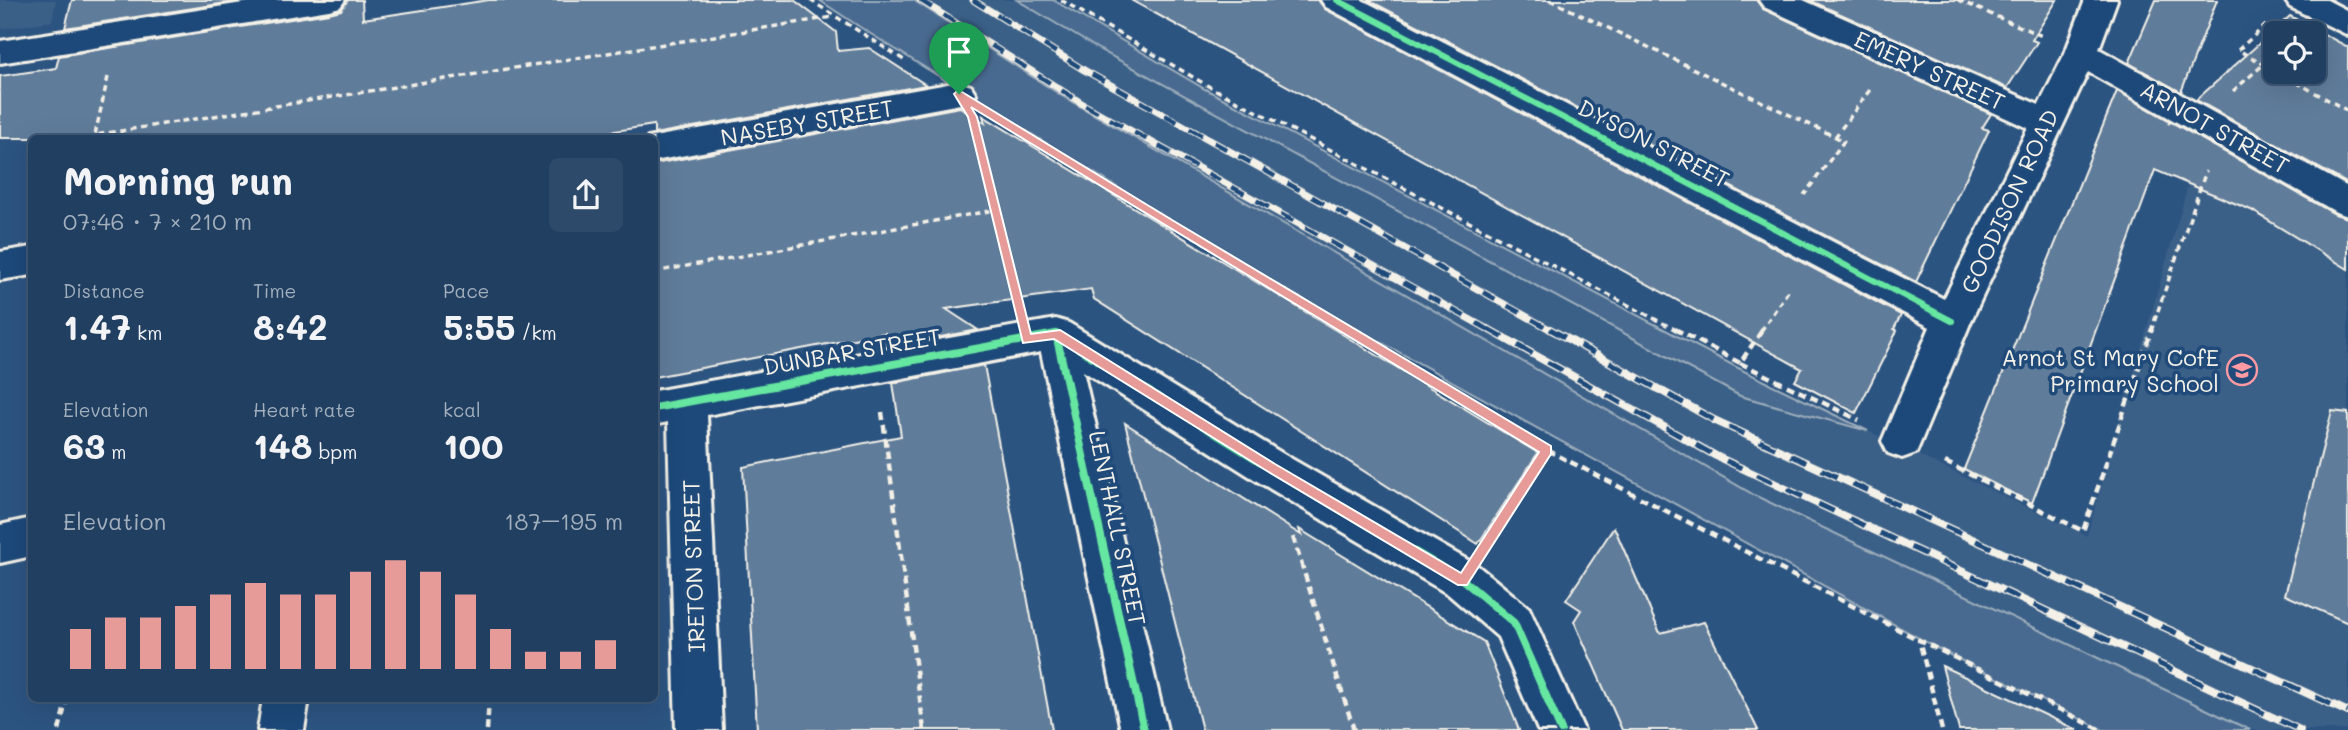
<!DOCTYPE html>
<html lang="en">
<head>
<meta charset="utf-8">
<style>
	body { margin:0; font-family:Mali,sans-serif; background:#2d4a6a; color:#f1f3f6; height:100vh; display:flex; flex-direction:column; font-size:26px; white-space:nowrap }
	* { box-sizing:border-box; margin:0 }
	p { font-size:23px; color:#a2afbd }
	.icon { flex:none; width:38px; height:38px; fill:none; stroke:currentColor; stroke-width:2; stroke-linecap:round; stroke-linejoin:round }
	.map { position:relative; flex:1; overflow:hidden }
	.panel { position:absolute; left:28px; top:135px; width:630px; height:567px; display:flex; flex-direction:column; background:#213f61; border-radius:10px; box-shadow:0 7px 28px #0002,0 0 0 2px #3e5876 }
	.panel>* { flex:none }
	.buttons { position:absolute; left:2263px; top:21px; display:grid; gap:14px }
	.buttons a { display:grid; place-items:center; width:63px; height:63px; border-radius:10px; background:#213f61; box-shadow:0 7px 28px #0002,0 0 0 2px #3e5876; font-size:35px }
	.pin { position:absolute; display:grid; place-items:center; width:60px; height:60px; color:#fff; margin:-72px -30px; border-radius:50% 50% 50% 0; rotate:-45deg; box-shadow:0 0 7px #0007 }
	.pin .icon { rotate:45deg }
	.round { display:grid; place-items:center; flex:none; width:74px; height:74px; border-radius:10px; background:#2d4a6a }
	.headline { display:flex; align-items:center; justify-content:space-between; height:119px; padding:0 35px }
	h1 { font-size:38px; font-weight:700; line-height:52px }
	.stats { display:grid; grid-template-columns:repeat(3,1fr); gap:10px; height:119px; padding:7px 35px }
	.stats div { display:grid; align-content:center }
	.stats b { font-size:35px; font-weight:700 }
	.stats small { font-size:19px; font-weight:400 }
	.stats p { font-size:19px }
	.chart { height:196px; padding:14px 35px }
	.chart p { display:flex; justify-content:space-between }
	.chart svg { width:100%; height:126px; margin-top:7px; stroke:#e69b98; stroke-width:6 }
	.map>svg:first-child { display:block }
</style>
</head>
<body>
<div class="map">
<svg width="2348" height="730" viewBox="0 0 2348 730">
	<rect width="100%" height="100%" fill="#2c5481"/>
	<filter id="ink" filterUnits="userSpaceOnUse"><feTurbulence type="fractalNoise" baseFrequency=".0143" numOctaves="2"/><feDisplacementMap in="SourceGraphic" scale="14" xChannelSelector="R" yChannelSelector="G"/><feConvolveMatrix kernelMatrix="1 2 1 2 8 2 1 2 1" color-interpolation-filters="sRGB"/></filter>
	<g filter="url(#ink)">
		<!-- built -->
		<path fill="#3b6088" d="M0 0H56L52 21 0 29Z
			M913 0H1017L1100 50 1740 396 1868 431 2087 536 2207 120 2348 203V730H2250L1756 496 1067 99Z"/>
		<!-- green -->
		<path fill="#496b90" stroke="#9eaebc" stroke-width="2" d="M819 0H913L1067 99 1756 496 2250 730H2103L1946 653 1255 273 866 31Z
			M1017 0H1053L1205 89 1744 371 1868 431 1740 396 1100 50Z"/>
		<!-- building -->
		<path fill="#5e7b9a" stroke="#f4f1e8" stroke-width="2" fill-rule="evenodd" d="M72 0H245L65 28Z
			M348 0H362L363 19 489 0H794L836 32 838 51 869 48 926 85 654 134V125L570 138H0V76L56 68 59 56 329 13 341 10Z
			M1131 0H1318L1325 9 1901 315 1894 329 1897 331 1856 413 1795 381 1802 369Z
			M1368 0H1756L1763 9 1991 114 1982 128 1989 130 1916 282Z
			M1809 0H2057L2032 40 2037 42 2007 88Z
			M2156 0H2217L2181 92 2129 63Z
			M2290 16 2348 47V184L2196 100ZM2275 33H2314V72H2275Z
			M2117 91 2170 121 2168 124 2171 122 2335 214 2348 218V269L2251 210 2155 170 2032 503 1964 469Z
			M960 107 985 123 983 116 1538 453 1478 544 1094 299 1091 289 946 309 978 330 887 347 885 333 654 377V164Z
			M984 365 1052 730H757L743 467 901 436 893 383Z
			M2332 411 2348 413V623L2285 595Z
			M1125 423 1301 535 1299 529 1484 642 1519 730H1202Z
			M1614 527 1660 633 1704 622 1758 730H1622L1574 621 1581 610 1566 600Z
			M1942 666 2077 730H1959Z"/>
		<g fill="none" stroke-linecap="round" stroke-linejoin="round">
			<!-- minor casing -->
			<g stroke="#f4f1e8" stroke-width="6">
				<path id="minor" d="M262 0H345L340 7 329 10 0 63V41Z
					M1321 0H1362L1944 299 2028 128 1764 7 1759 0H1803L2039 105 2065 53 2085 0H2117L2099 49 2348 187V216L2336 212 2088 72 1971 321 1916 453 1902 458 1888 453 1882 441 1930 327 1326 7Z
					M2285 0H2327L2348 11V35L2290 7Z
					M959 82 971 86 976 94 971 102 654 161V138H648Z
					M32 247V275L0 280V252Z
					M1056 319 1069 323 1285 455 1478 566 1529 608 1584 730H1538L1498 637 1448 594 1257 481 1083 371 1167 730H1121L1041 352 707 415 722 730H676L668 422 654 425V391Z
					M32 518V556L0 563V525Z
					M263 698H309L304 730H258Z"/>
			</g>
			<!-- path-far1 -->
			<path stroke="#f4f1e8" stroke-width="3.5" stroke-dasharray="6 4.5" stroke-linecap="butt" d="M810 0 904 60
				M1061 0 1210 87 1678 331
				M1550 0 1844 141 1804 195
				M1958 0 2042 36
				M2266 25 2238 50 2275 70
				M2278 72 2348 111
				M108 77 95 135 833 17
				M2233 91 2264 64
				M995 116 1350 331
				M976 130 1017 298
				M1835 137 1872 87
				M120 138 122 131
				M654 272 995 210
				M1761 331 1790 288
				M2151 331 2206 171"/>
			<!-- path -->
			<path stroke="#f4f1e8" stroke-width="4.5" stroke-dasharray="8 5" stroke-linecap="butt" d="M1347 329 1547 450 1919 640
				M1675 329 1740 363 1763 329
				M1740 363 1859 420
				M882 412 924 730
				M1945 462 2083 531 2152 329
				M1293 537 1354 730
				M1490 538 1547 450
				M59 730 67 698
				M487 730 489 698
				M1942 730 1919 640 2101 730"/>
			<!-- minor -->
			<use href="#minor" fill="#1f4a7a" fill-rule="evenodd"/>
			<!-- rail-far1 casing -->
			<g stroke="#f4f1e8" stroke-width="7">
				<path id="rail-far1" d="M920 0 1083 104 1491 331
					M973 0 1084 70 1553 331"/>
			</g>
			<!-- rail casing -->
			<g stroke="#f4f1e8" stroke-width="8">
				<path id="rail" d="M1488 329 1716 456 2300 730
					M1550 329 1714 420 2348 712"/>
			</g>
			<!-- rail-far1 -->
			<use href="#rail-far1" stroke="#1f4a7a" stroke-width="4.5" stroke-dasharray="14" stroke-linecap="butt"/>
			<!-- rail -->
			<use href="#rail" stroke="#1f4a7a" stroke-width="5" stroke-dasharray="17" stroke-linecap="butt"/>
			<!-- cycleway-far1 casing -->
			<g stroke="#1f4a7a" stroke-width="10">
				<path id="cycleway-far1" d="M1337 0 1952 321"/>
			</g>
			<!-- cycleway casing -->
			<g stroke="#1f4a7a" stroke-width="12">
				<path id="cycleway" d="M1056 334 1271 468 1463 580 1514 623 1561 730
					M1056 334 1144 730
					M654 408 1056 334"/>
			</g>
			<!-- cycleway-far1 -->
			<use href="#cycleway-far1" stroke="#66e7a1" stroke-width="6"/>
			<!-- cycleway -->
			<use href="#cycleway" stroke="#66e7a1" stroke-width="8"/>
		</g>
	</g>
	<!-- route -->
	<path fill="#e69b98" stroke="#fff" stroke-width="2" fill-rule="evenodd" d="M956 92H962L1167 217 1551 446V454L1467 585H1458L1267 471 1054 339 1023 343 968 117 954 94ZM971 107 1539 452 1461 573 1275 464 1060 330 1031 334 977 117Z"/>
	<!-- icons -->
	<defs>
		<g id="school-ring" transform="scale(1.575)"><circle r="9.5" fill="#1f4a7a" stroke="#ff9aa2" stroke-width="1.5"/><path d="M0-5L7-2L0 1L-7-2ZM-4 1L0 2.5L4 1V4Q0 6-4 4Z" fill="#ff9aa2"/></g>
	</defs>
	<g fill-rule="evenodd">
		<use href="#school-ring" x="2242" y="370"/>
	</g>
	<g text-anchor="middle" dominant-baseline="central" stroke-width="7" stroke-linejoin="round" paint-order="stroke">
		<!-- street labels -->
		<g font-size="23" fill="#f4f1e8" stroke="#1f4a7a">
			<text transform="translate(1930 70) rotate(24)">EMERY STREET</text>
			<text transform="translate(807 122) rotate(-10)">NASEBY STREET</text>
			<text transform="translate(2215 127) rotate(29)">ARNOT STREET</text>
			<text transform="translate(1654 143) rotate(27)">DYSON STREET</text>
			<text transform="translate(2009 201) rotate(-65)">GOODISON ROAD</text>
			<text transform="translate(852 351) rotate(-10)">DUNBAR STREET</text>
			<text transform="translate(1118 528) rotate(78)">LENTHALL STREET</text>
			<text transform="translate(693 566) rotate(-92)">IRETON STREET</text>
		</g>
		<!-- poi labels -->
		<g font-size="23" fill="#f4f1e8" stroke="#1f4a7a" text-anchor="end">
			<text x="2219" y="357">Arnot St Mary CofE<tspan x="2219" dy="26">Primary School</tspan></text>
		</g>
	</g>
</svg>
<div class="buttons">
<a><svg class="icon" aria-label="locate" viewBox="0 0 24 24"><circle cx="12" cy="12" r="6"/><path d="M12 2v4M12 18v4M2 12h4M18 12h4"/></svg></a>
</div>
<div class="pin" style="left:959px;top:94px;background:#1e9e55"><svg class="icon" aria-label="arrive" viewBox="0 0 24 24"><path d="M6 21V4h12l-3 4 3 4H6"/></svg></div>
<section class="panel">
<div class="headline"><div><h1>Morning run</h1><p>07:46 · 7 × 210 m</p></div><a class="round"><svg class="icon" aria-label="share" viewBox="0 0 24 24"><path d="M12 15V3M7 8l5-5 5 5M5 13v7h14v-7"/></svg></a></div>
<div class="stats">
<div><p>Distance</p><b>1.47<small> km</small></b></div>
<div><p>Time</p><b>8:42</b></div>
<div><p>Pace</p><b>5:55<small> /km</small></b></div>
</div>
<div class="stats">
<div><p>Elevation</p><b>63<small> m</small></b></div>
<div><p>Heart rate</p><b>148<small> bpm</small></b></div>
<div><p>kcal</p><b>100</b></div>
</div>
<div class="chart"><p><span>Elevation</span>187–195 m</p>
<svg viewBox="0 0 160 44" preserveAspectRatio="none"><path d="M5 44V30M15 44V26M25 44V26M35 44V22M45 44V18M55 44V14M65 44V18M75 44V18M85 44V10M95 44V6M105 44V10M115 44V18M125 44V30M135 44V38M145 44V38M155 44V34"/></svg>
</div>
</section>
</div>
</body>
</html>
